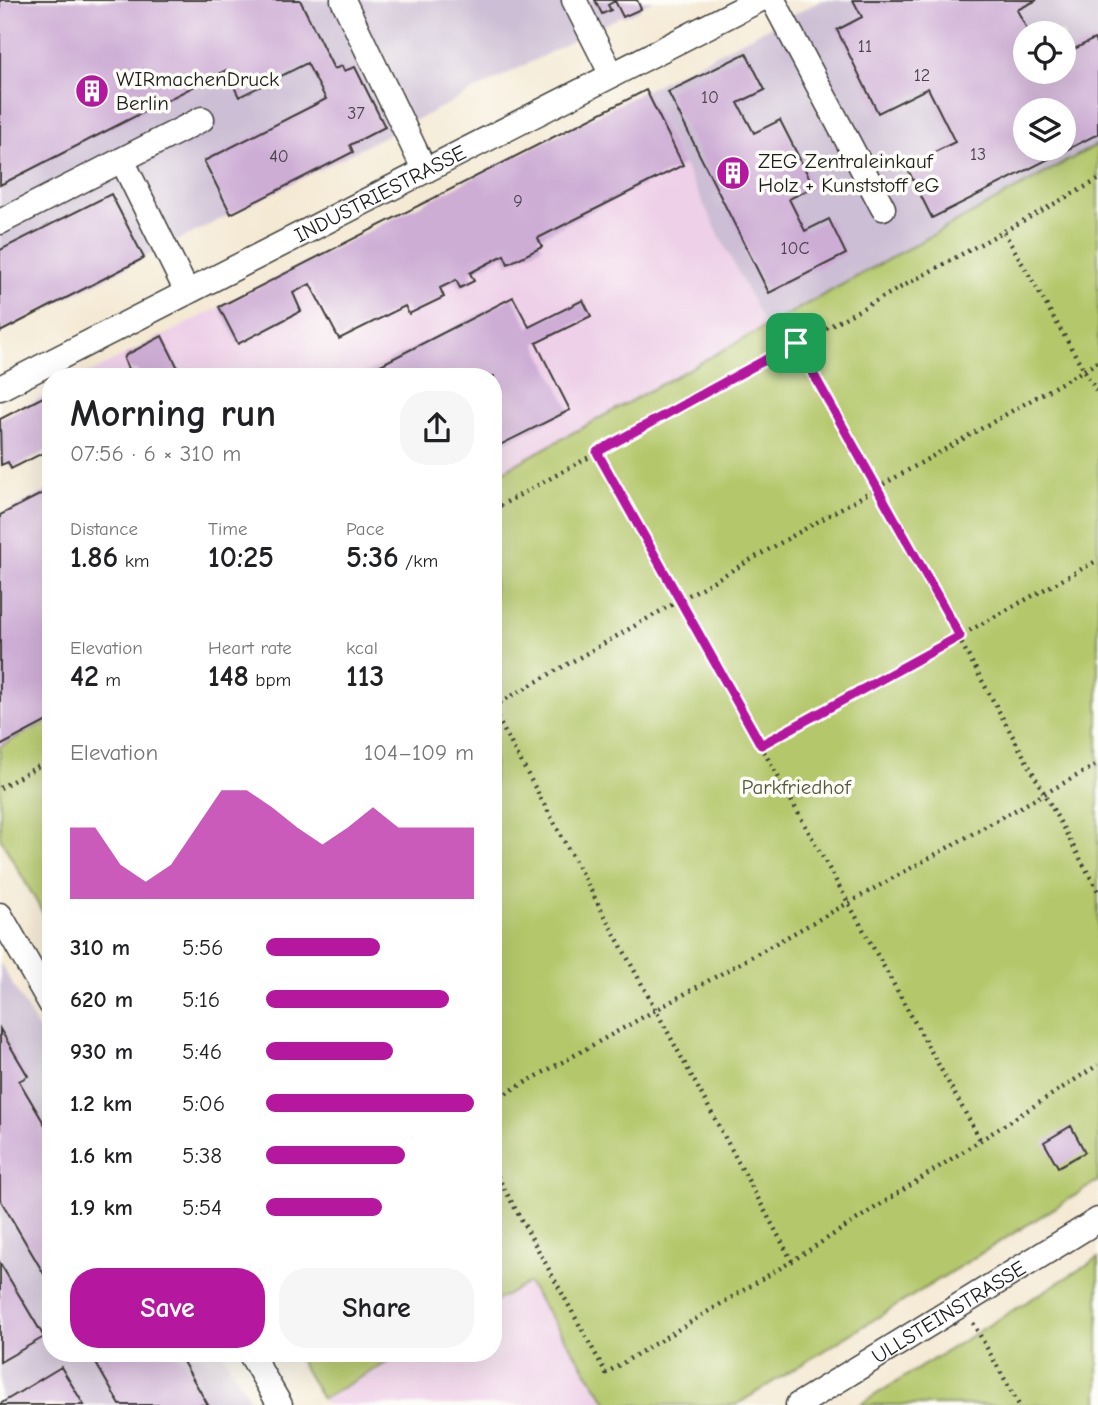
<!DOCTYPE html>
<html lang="en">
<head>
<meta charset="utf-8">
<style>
	body { margin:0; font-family:"Comic Neue",sans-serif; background:#f6f6f6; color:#202124; height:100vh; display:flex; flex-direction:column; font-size:26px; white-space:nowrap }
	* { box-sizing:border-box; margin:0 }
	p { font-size:23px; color:#757577 }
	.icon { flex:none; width:38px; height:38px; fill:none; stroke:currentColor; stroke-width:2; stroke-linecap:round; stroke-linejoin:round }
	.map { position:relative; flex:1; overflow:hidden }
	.drawer { position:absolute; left:42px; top:368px; width:460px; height:994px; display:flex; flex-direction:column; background:#fff; border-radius:28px; box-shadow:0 7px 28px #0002 }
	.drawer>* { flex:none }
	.buttons { position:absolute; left:1013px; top:21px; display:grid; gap:14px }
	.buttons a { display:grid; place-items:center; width:63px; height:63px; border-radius:50%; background:#fff; box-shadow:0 7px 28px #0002; font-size:35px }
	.pin { position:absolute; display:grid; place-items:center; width:60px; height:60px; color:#fff; margin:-30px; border-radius:14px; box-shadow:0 4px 10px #0006 }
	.round { display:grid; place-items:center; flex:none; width:74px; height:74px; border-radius:28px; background:#f6f6f6 }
	.head { display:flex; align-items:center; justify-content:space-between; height:119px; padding:0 28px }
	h1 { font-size:38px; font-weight:700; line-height:52px }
	.metrics { display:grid; grid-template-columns:repeat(3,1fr); gap:10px; height:119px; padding:7px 28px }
	.metrics div { display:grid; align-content:center }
	.metrics b { font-size:30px; font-weight:700 }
	.metrics small { font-size:19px; font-weight:400 }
	.metrics p { font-size:19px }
	.chart { height:196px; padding:14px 28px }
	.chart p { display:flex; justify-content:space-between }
	.chart svg { width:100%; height:126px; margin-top:7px; fill:#b5179e; opacity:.7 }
	.button { display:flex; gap:14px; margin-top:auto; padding:14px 28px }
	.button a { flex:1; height:80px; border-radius:28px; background:#b5179e; color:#fff; font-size:28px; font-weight:700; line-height:80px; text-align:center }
	.button a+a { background:#f6f6f6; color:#202124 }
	ul { padding:0 28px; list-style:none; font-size:23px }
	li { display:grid; grid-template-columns:112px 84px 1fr; align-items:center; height:52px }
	li i { height:18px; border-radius:9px; background:#b5179e }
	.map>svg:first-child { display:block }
</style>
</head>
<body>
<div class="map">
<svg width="1098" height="1405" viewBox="0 0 1098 1405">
	<rect width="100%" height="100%" fill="#fdfcf7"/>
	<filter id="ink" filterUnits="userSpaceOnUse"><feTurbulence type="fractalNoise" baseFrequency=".0143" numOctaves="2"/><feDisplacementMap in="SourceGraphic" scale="14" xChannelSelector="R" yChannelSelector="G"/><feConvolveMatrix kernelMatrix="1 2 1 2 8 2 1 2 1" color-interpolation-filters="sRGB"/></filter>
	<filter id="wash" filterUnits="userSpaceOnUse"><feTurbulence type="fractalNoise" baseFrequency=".00686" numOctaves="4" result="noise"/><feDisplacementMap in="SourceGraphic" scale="28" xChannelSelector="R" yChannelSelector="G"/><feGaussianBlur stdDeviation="1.57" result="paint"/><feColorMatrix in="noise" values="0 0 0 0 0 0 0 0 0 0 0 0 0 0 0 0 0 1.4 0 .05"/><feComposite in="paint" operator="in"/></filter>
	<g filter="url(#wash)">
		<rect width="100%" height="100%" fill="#f4e9d3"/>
		<!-- built -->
		<path fill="#eed0e8" d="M646 90 765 326 494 476V376H84Z
			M528 1283 609 1405H325L322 1399 404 1353H494V1303Z"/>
		<!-- industrial -->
		<path fill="#ccbed4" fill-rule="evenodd" d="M0 0H653L0 331Z
			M822 0H1098V144L765 326 646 90ZM1026 33H1064V72H1026ZM1026 110H1064V149H1026Z
			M0 963 51 1051V1353H223L253 1405H0Z"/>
		<!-- green -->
		<path fill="#b4c76a" stroke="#687243" stroke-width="2" d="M1098 144V1181L736 1405H609L528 1283 494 1302V476Z
			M51 719V927L0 838V746Z
			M1098 1258V1405H859Z
			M295 1353H404L322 1399Z"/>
		<g id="blocks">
			<!-- building -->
			<path fill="#ceadd5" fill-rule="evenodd" d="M0 0H300L334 69 342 66 344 71 355 67 385 127 350 145 353 152 231 214 204 161 326 99 307 63 239 97 226 70 0 185Z
				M595 0H637L641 9 623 17 615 1 608 5 611 10 602 14Z
				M853 0H1037L1017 10 1029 33H1026V72H1064V54L1094 39 1098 47V134L932 218 906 166 955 142 928 88 878 113 837 30 862 17ZM1026 110H1064V149H1026Z
				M746 53 765 90 738 103 754 133 780 120 814 187 789 199 805 231 829 219 846 254 769 293 668 92Z
				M646 90 683 165 538 238 542 247 508 264 504 255 470 273 474 281 460 288 456 280 440 288 444 297 409 314 405 306 339 339 310 284 293 293 301 311 238 344 219 307Z
				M111 194 144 258 0 332V250Z
				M513 297 529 327 583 300 591 316 536 343 570 410 494 448V376H359Z
				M162 336 182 376H140L137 371 128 369 124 359 126 355Z
				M51 393V449L11 469 8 462 1 465 0 419Z
				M51 489V719L0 746V515Z
				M0 1029 28 1076 19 1081 51 1135V1286L0 1199Z
				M1071 1126 1085 1152 1058 1167 1044 1142Z
				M0 1263 44 1337 0 1362Z
				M90 1353H178L208 1405H120Z
				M61 1367 84 1405H0V1404Z"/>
		</g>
	</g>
	<g filter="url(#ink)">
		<use href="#blocks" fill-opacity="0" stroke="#3c3b37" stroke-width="2"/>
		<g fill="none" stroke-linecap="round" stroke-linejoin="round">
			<!-- minor casing -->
			<g stroke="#3c3b37" stroke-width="27">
				<g id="minor">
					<path d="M343 0 425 171"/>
					<path d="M574 0 612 75"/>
					<path d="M773 0 883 208"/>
					<path d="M122 160 187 292"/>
					<path d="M0 222 202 119"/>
					<path id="s1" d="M0 388 759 0"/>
					<path d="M0 915 51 1004"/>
					<path d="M250 1353 280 1405"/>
					<path id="s2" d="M798 1405 1098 1220"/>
				</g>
			</g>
			<!-- path -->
			<path stroke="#3c3b37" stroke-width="4.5" stroke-dasharray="2 5" stroke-linecap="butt" d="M1004 232 1098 394
				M796 343 1098 891
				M597 452 981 1141
				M494 509 1098 180
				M494 706 1098 362
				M494 712 792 1261
				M761 745 1098 560
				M0 788 51 759
				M494 1100 1098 764
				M494 1170 606 1373 792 1261 1098 1065
				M973 1323 1019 1405"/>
			<!-- minor -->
			<use href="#minor" stroke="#fff" stroke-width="24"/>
		</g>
	</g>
	<g fill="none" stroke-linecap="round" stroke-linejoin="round" filter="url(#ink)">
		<!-- route casing -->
		<g stroke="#fff" stroke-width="14">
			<path id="route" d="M796 343 960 636 761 745 597 452Z"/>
		</g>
		<!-- route -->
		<use href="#route" stroke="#b5179e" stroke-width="9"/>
	</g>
	<!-- icons -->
	<defs>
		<g id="building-disc" transform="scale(1.75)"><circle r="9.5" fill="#b5179e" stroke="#fdfcf7"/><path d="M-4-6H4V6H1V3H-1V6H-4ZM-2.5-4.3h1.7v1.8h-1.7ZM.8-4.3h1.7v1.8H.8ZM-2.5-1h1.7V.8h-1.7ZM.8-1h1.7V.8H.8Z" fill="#fff"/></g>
	</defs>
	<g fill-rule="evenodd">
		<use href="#building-disc" x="92" y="91"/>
		<use href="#building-disc" x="733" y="173"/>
	</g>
	<g text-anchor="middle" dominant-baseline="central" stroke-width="7" stroke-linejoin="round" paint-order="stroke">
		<!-- number labels -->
		<g font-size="18" fill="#48404a">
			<text x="865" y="46">11</text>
			<text x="922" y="75">12</text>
			<text x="710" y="97">10</text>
			<text x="356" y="113">37</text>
			<text x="978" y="154">13</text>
			<text x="279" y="156">40</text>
			<text x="518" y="201">9</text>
			<text x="795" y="248">10C</text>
		</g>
		<!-- poi labels -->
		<g font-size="21" fill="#1c1c1c" stroke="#fdfcf7" text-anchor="start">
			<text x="116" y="79">WIRmachenDruck<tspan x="116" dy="24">Berlin</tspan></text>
			<text x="758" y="161">ZEG Zentraleinkauf<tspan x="758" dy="24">Holz + Kunststoff eG</tspan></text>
		</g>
		<!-- street labels -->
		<g font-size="21" fill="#1c1c1c" stroke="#fdfcf7">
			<text stroke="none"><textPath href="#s1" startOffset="427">INDUSTRIESTRASSE</textPath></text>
			<text stroke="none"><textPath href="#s2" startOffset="177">ULLSTEINSTRASSE</textPath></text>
		</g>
		<!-- park labels -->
		<g font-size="21" fill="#515837" stroke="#fdfcf7">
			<text x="796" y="787">Parkfriedhof</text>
		</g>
	</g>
</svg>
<div class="buttons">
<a><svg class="icon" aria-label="locate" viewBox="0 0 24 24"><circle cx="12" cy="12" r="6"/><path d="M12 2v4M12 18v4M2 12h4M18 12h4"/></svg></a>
<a><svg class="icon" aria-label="layers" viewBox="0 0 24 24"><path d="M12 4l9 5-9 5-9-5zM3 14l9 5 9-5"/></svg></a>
</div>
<div class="pin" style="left:796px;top:343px;background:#1e9e55"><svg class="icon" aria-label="arrive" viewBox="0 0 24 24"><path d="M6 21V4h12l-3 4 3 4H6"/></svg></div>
<section class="drawer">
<div class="head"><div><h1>Morning run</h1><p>07:56 · 6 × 310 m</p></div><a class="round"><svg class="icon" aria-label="share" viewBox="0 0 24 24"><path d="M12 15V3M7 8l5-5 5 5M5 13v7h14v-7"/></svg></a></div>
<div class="metrics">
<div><p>Distance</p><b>1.86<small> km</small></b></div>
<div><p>Time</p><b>10:25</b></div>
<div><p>Pace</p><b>5:36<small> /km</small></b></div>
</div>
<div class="metrics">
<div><p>Elevation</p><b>42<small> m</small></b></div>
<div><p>Heart rate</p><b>148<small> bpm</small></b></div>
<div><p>kcal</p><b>113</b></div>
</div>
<div class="chart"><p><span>Elevation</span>104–109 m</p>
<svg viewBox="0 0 160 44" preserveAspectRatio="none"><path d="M0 44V19L10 19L20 32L30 38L40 32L50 19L60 6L70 6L80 12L90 19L100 25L110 19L120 12L130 19L140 19L150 19L160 19V44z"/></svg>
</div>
<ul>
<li><b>310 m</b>5:56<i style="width:55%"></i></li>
<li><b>620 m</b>5:16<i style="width:88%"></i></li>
<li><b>930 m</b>5:46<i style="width:61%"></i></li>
<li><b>1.2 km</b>5:06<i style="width:100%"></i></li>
<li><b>1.6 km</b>5:38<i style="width:67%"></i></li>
<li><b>1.9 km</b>5:54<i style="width:56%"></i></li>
</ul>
<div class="button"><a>Save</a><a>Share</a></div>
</section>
</div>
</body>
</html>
